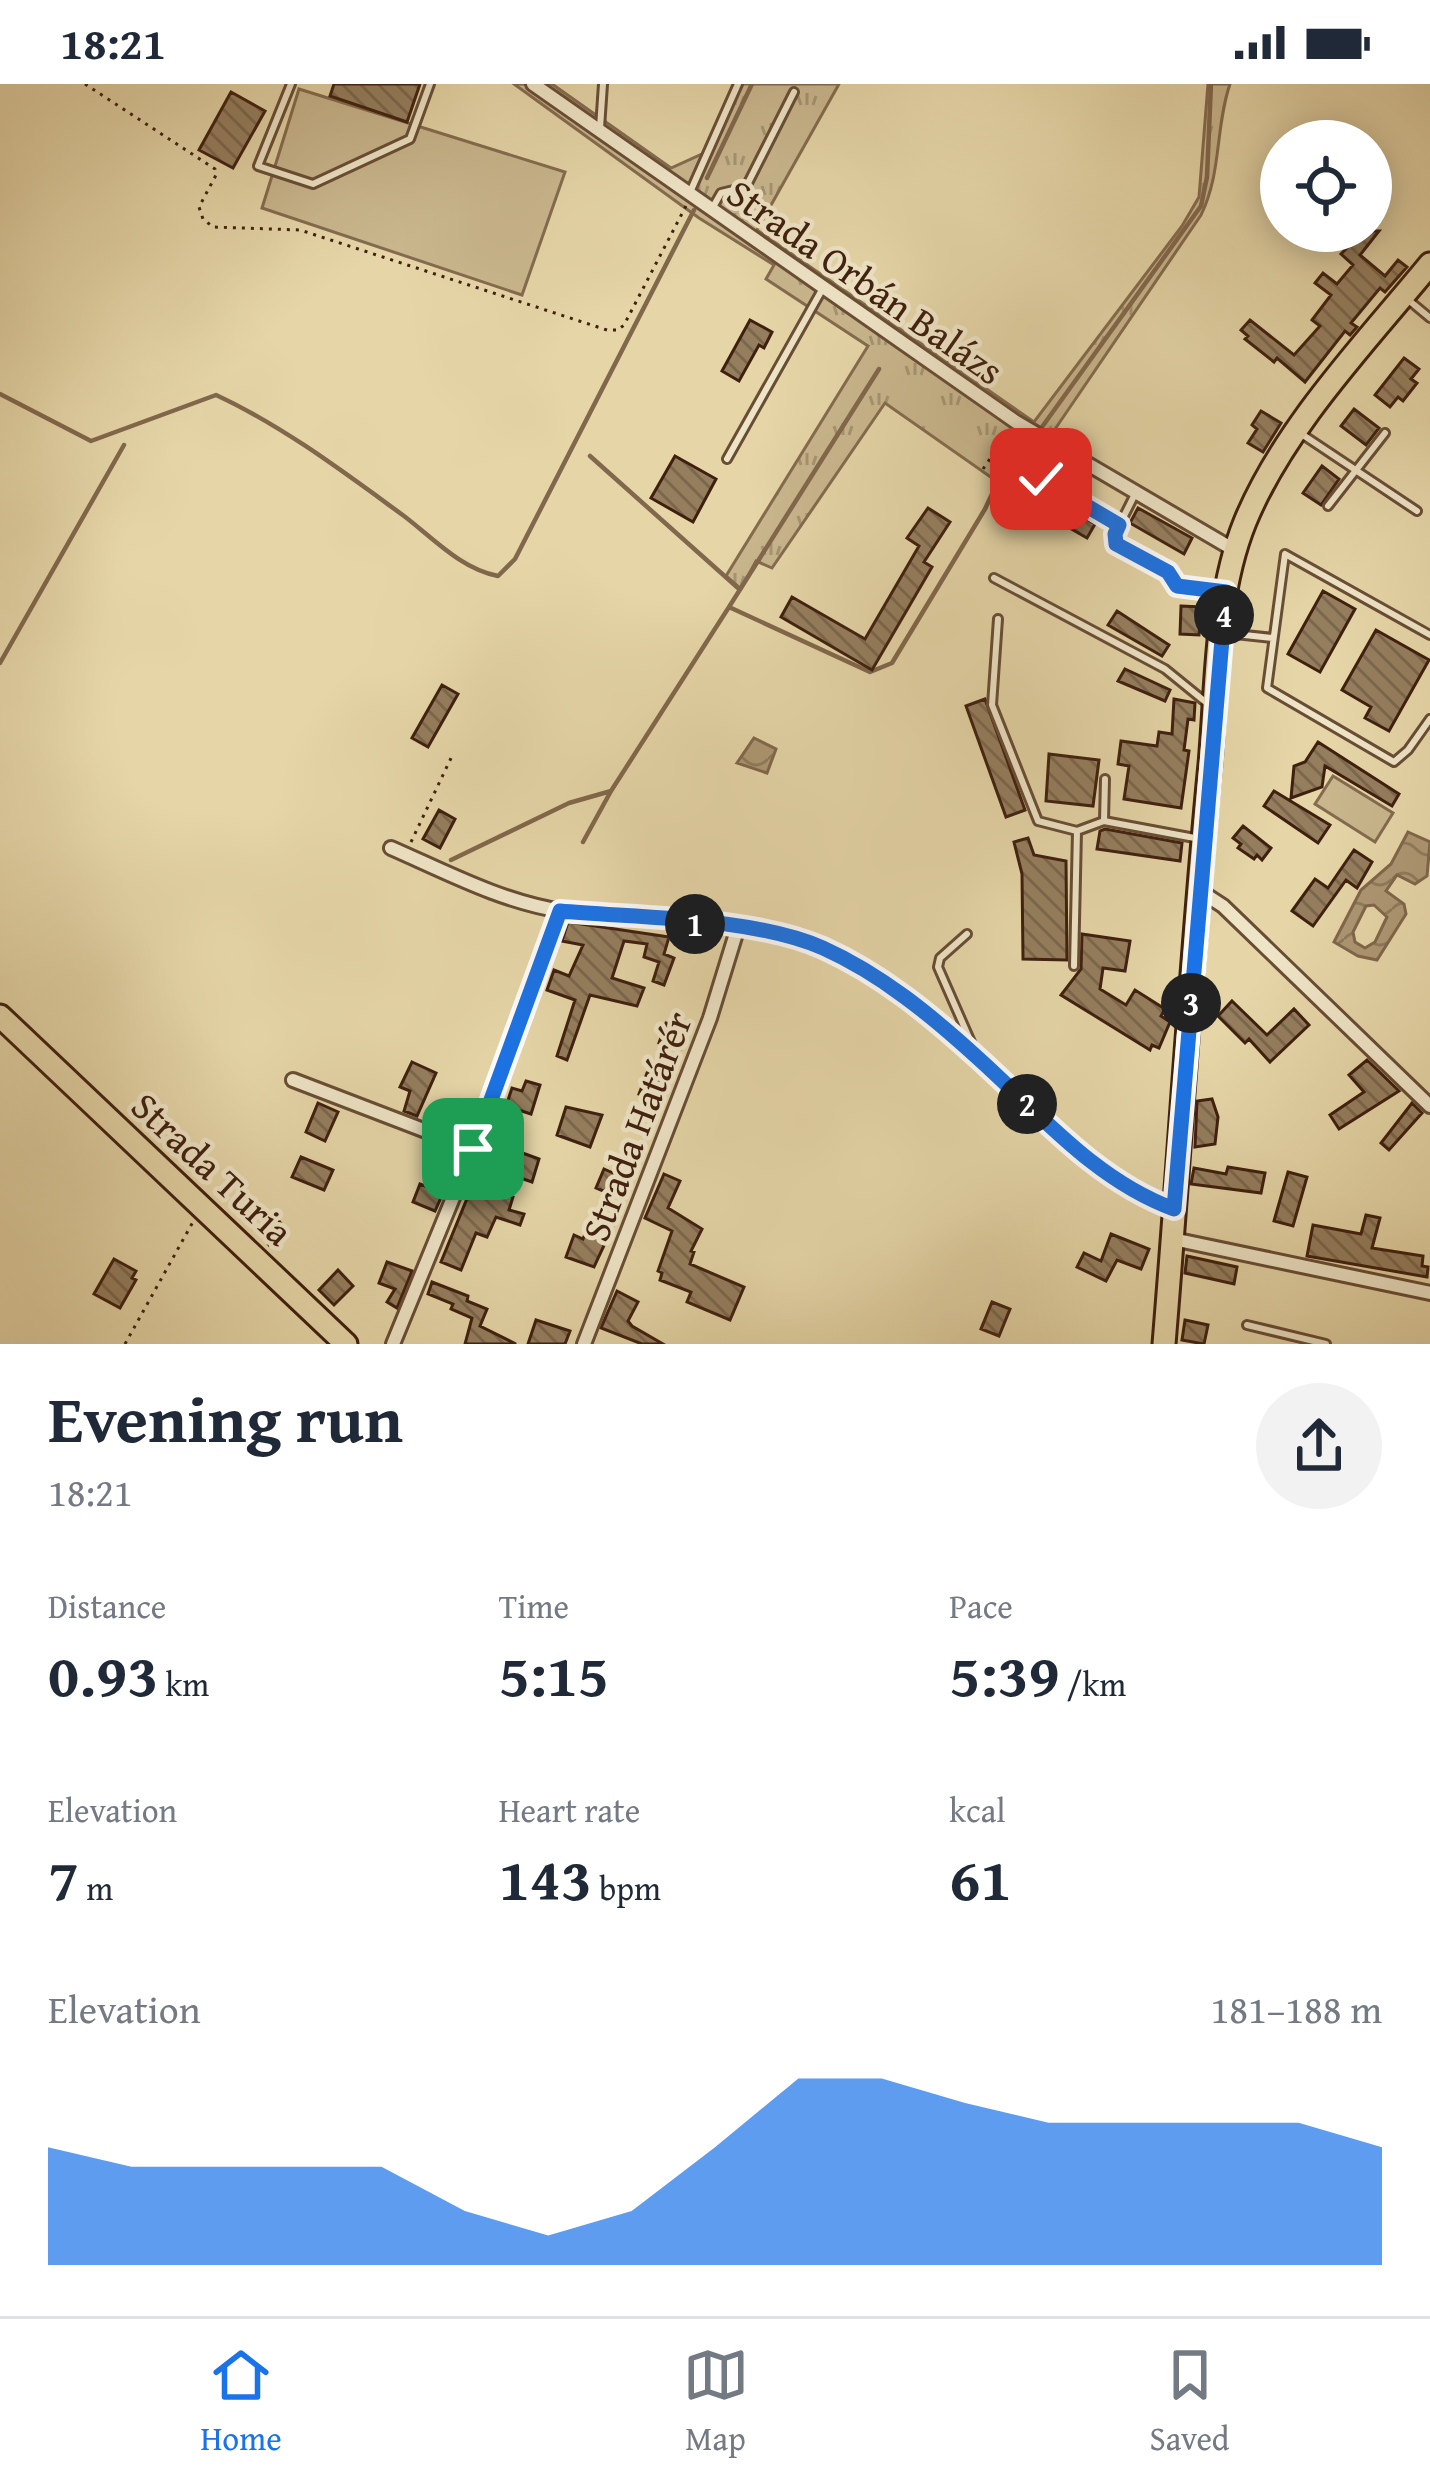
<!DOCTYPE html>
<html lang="en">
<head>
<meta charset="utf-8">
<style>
	body { margin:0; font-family:"Gentium Book Plus",serif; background:#f2f2f3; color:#1f2937; height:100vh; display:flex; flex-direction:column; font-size:45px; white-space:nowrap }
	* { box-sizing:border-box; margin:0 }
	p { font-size:39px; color:#747a83 }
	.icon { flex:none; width:66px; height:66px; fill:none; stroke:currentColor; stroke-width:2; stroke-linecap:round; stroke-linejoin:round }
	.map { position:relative; height:1260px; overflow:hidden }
	.details { display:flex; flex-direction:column; background:#fff; flex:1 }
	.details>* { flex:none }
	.buttons { position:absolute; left:1260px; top:36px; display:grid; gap:24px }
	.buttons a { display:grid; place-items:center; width:132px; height:132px; border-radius:50%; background:#fff; box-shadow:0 6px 30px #0003; font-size:60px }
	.pin { position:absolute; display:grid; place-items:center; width:102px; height:102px; color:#fff; margin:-51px; border-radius:24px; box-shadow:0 6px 18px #0006 }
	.km { position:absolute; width:60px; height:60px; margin:-30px; border-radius:50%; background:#222; color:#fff; font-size:33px; line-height:60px; text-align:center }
	.round { display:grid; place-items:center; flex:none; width:126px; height:126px; border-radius:63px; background:#f2f2f3 }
	.summary { display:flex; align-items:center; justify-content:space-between; height:204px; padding:0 48px }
	h1 { font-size:66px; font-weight:700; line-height:90px }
	.figures { display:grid; grid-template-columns:repeat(3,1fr); gap:18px; height:204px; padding:12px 48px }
	.figures div { display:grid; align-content:center }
	.figures b { font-size:60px; font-weight:700 }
	.figures small { font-size:33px; font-weight:400 }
	.figures p { font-size:33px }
	.chart { height:336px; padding:24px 48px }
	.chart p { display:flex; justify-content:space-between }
	.chart svg { width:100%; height:216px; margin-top:12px; fill:#1a73e8; opacity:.7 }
	.status { display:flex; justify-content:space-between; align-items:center; height:84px; padding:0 60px; background:#fff; direction:ltr }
	.status svg { height:33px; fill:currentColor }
	.tab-bar { display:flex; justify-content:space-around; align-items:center; height:168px; border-top:3px solid #e0e1e3; background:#fff; font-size:33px; color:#747a83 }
	.tab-bar a { display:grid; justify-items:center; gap:6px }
	.tab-bar .current { color:#1a73e8 }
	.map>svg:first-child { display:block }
</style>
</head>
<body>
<div class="status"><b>18:21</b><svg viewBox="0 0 49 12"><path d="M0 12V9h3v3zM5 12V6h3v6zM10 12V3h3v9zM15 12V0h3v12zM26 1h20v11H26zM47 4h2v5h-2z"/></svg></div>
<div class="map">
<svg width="1430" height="1260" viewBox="0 0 1430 1260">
	<defs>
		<pattern id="grass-tufts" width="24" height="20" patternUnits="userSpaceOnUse" patternTransform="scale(3)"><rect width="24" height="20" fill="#c9b68d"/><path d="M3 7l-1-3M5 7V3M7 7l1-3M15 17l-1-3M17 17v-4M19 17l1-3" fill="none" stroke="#a59472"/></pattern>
		<pattern id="water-waves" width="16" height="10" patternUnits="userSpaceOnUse" patternTransform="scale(3)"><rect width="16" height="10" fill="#ad9773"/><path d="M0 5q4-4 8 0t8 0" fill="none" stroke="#8e7b5d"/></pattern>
		<pattern id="building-back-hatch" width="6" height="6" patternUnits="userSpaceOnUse" patternTransform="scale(3)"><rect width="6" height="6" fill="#957e5e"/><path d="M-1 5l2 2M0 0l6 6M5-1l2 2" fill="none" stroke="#7b674c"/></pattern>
	</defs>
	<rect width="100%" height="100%" fill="#e5d5a7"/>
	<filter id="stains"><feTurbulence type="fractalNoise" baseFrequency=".00167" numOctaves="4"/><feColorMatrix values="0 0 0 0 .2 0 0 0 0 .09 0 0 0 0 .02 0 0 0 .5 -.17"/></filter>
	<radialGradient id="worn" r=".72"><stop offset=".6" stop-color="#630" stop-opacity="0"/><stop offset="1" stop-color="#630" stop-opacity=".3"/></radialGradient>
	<!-- grass -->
	<path fill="url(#grass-tufts)" stroke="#846b4e" stroke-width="3" d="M514 0H552L671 84 704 69 735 0H839L757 146 1034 338 1182 142 1199 113 1208 0H1230C1215 44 1222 88 1201 131L1051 351 1034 339 992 394 885 319 772 484 756 477 741 505 726 492 868 262 766 195 774 181 699 134Z"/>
	<!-- green -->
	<path fill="#c9b68d" stroke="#846b4e" stroke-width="3" d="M299 5 565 88 522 211 262 124Z
		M1333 692 1393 729 1375 758 1315 720Z"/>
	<!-- water -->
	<path fill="url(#water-waves)" stroke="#81674b" stroke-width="3" fill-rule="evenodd" d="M754 654 776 665 767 689 737 679Z
		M1408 748 1430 758 1427 792 1415 800 1397 791 1386 807 1404 820 1406 830 1377 876 1358 872 1334 858 1361 806 1391 780ZM1374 821 1387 833 1375 858 1365 864 1355 858 1353 848 1366 822Z"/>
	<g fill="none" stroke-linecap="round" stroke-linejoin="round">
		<!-- stream -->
		<path stroke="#81674b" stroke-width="4.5" d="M707 94 752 0
			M0 310 91 357 216 311C283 342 345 389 404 432 433 454 461 485 498 492L515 475 694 126
			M1042 343 1201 122 1207 93 1211 0
			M590 372 738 504
			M729 523 879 285
			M0 579 124 361
			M583 758 611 707 729 523 870 588 892 579 985 425 1008 376 1024 356
			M451 776 569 719 611 707"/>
	</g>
	<!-- building -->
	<path fill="url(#building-back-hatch)" stroke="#3f200f" stroke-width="3" d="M334 0H420L407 38 330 12Z
		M231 8 265 27 233 84 199 66Z
		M1364 147H1379L1360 171 1385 192 1398 176 1407 183 1385 208 1380 204 1351 239 1357 243 1350 251 1345 247 1305 298 1277 274 1274 278 1245 255 1248 252 1241 246 1250 236 1294 271 1320 242 1312 236 1331 211 1315 199 1323 189 1337 200 1353 181 1341 170Z
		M750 236 772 248 764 264 759 261 739 297 722 287Z
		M1404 274 1419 285 1411 295 1417 299 1403 317 1398 313 1390 323 1375 311Z
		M1354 325 1379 344 1366 361 1341 342Z
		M1261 327 1281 339 1263 368 1248 359 1257 345 1252 341Z
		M1027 363 1042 371 1027 400 1095 440 1087 454 1004 406Z
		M675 372 716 395 693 438 651 414Z
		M1322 382 1339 395 1321 421 1303 409Z
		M928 424 950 438 924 478 932 483 872 586 781 533 792 513 865 555 919 462 907 454Z
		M1138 424 1192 454 1184 470 1130 439Z
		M1323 507 1355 525 1320 588 1288 570Z
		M1181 522 1201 523 1199 551 1180 550Z
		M1117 527 1169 561 1162 572 1108 541Z
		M1376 546 1429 576 1389 647 1365 634 1371 623 1342 606Z
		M1125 585 1170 606 1165 617 1118 597Z
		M442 601 458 610 428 663 412 654Z
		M985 615 1025 726 1006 733 966 622Z
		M1174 615 1195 619 1194 636 1188 635 1184 666 1189 667 1181 724 1124 715 1129 682 1118 680 1121 657 1157 662 1159 648 1172 650Z
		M1318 658 1399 710 1392 722 1325 682 1322 703 1291 714 1294 682 1305 678Z
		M1049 670 1099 676 1093 722 1046 717Z
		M1274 707 1330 741 1318 759 1264 722Z
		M439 726 455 735 440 764 423 755Z
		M1243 742 1271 764 1262 776 1257 771 1254 775 1238 764 1241 760 1233 754Z
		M1105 745 1182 759 1180 777 1097 765 1100 747Z
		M1028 754 1034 771 1066 777 1067 876 1023 875 1022 790 1014 758Z
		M1354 766 1372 778 1357 804 1346 796 1313 842 1292 827 1315 795 1328 804Z
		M568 838 669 853 664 870 674 874 664 901 653 897 659 878 644 873 647 860 624 857 612 894 644 904 637 922 590 911 567 976 557 972 575 916 547 906 554 886 569 892 583 861 562 857Z
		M1082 850 1130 857 1125 887 1103 884 1100 905 1126 921 1135 906 1165 925 1161 932 1170 938 1159 964 1152 961 1150 966 1061 911 1081 885Z
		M1232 917 1267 951 1294 925 1309 941 1270 978 1249 955 1245 959 1218 932Z
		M666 939 687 945 681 965 659 959Z
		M1367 976 1399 1007 1339 1045 1330 1031 1364 1008 1349 991Z
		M412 978 436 989 417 1032 404 1027 410 1007 400 1003Z
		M647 989 667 995 660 1017 639 1010Z
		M526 997 540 1001 531 1030 506 1022 512 1004 522 1007Z
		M1212 1015 1218 1033 1215 1060 1195 1063 1197 1017Z
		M318 1019 338 1028 325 1057 306 1048Z
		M1412 1019 1422 1029 1389 1066 1381 1059Z
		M566 1023 602 1031 590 1063 557 1051Z
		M517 1067 539 1075 532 1098 509 1090Z
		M301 1073 333 1086 324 1106 292 1093Z
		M480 1083 503 1091 498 1107 513 1113 509 1126 524 1130 520 1141 496 1133 487 1153 476 1149 461 1186 441 1178Z
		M1228 1083 1265 1089 1261 1109 1191 1100 1194 1084 1226 1090Z
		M604 1085 629 1096 622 1115 596 1104Z
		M1288 1088 1307 1093 1293 1142 1274 1137Z
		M664 1090 680 1097 668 1124 702 1145 691 1167 694 1168 690 1180 744 1203 730 1236 687 1218 691 1208 660 1196 662 1189 658 1187 672 1147 645 1134Z
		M420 1100 443 1109 435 1127 413 1118Z
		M274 1131 287 1147 269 1161 257 1145Z
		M1366 1131 1380 1134 1372 1164 1423 1172 1422 1182 1428 1183 1427 1193 1307 1172 1313 1141 1361 1150Z
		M592 1132 614 1140 594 1183 566 1173 574 1151 583 1155Z
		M1111 1150 1149 1165 1141 1185 1117 1176 1106 1197 1077 1183 1084 1169 1101 1177Z
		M1187 1172 1237 1183 1234 1200 1185 1189Z
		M114 1175 136 1187 132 1194 136 1196 120 1224 94 1210Z
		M387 1178 412 1187 397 1224 387 1218 395 1205 379 1199Z
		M338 1186 353 1202 334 1221 319 1206Z
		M432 1198 468 1212 467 1217 487 1225 480 1242 516 1260H465L472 1234 451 1225 453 1220 428 1210Z
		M617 1207 638 1218 628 1237 632 1242 663 1260H642L601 1244Z
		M992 1218 1010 1225 999 1252 981 1245Z
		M536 1236 570 1247 565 1260H528Z
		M1185 1236 1208 1241 1204 1260 1182 1256Z"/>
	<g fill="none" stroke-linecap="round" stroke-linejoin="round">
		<!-- lane casing -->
		<g stroke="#684d35" stroke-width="12">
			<path id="lane" d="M291 0 258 82 313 100 410 55 430 0
				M600 44 603 0
				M691 106 738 0
				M713 123 721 109 746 103 794 8
				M1406 214 1430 234
				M1300 349 1417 427
				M727 375 823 204
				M1041 395 1119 441
				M1136 408 1115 450 1116 460 1168 488 1177 502 1220 508
				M1328 422 1385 349
				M994 494 1165 585 1208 620
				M998 535 992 621 1038 737 1077 747 1104 737 1200 755
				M1226 549 1273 554
				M1430 551 1285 470 1267 604 1394 678 1408 666 1430 635
				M1104 737 1105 695
				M967 850 940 874 938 883 974 965
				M1074 882 1077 747
				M1247 1241 1326 1260"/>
		</g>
		<!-- street casing -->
		<g stroke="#684d35" stroke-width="18">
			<path id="street" d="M533 0 1016 338 1236 467
				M391 764C446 788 502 818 562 827 647 840 744 828 824 864 882 891 933 932 980 975 1040 1031 1095 1096 1174 1125
				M1200 807 1223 822 1430 1022
				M293 996 473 1065
				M1173 1155 1430 1209
				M393 1260 473 1065 560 827
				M584 1260 710 934 738 843"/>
		</g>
		<!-- primary casing -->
		<g stroke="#3f200f" stroke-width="27">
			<path id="primary" d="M0 932 346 1260
				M1164 1260C1180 1067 1191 873 1210 680 1217 601 1215 512 1245 438 1284 343 1366 258 1430 180"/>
		</g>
		<!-- path -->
		<path stroke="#3f200f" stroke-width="3" stroke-dasharray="3 6" stroke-linecap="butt" d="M85 0 215 85 216 91 199 123 203 135 213 143 300 146 607 246H618L624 241 687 120
			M983 385 1008 349
			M411 758 452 672
			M125 1260 194 1136"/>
		<!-- lane -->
		<use href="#lane" stroke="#eee4c6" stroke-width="6"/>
		<!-- street -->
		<use href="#street" stroke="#eee4c6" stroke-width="12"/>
		<!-- primary -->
		<use href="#primary" stroke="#e5d5a7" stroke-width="21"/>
	</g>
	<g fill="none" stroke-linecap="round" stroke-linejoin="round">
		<!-- route casing -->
		<g stroke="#fff" stroke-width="24">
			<path id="route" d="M473 1065 560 827C638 834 753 833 823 864 881 890 932 932 979 975 1040 1030 1095 1096 1174 1125L1226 508 1177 502 1168 488 1116 460 1115 450 1119 441 1041 395"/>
		</g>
		<!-- route -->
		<use href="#route" stroke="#1a73e8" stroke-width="15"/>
	</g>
	<g text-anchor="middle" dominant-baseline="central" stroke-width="9" stroke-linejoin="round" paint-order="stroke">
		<!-- street labels -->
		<g font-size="39" fill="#3f200f" stroke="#eee4c6">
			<text transform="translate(866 197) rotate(35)">Strada Orbán Balázs</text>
			<text transform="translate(636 1042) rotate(-69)">Strada Határér</text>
			<text transform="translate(213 1084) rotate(43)">Strada Turia</text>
		</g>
	</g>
	<rect width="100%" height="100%" filter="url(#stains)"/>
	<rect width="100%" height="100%" fill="url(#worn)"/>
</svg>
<div class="buttons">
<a><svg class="icon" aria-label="locate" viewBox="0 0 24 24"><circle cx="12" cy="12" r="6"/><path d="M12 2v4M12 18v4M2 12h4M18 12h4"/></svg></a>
</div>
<div class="pin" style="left:473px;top:1065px;background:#1e9e55"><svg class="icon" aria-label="arrive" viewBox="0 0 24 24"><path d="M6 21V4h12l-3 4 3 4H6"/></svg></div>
<div class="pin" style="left:1041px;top:395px;background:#d93025"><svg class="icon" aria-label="check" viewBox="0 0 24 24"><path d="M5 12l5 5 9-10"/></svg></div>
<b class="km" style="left:695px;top:840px">1</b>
<b class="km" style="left:1027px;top:1020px">2</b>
<b class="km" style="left:1191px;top:919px">3</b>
<b class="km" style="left:1224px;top:531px">4</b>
</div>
<section class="details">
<div class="summary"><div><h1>Evening run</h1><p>18:21</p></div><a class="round"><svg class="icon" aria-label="share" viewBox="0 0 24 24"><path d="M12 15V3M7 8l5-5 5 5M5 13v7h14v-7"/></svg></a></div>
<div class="figures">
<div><p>Distance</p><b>0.93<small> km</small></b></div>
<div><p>Time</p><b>5:15</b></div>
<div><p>Pace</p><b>5:39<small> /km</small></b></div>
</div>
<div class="figures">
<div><p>Elevation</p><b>7<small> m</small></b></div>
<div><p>Heart rate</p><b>143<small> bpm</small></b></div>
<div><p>kcal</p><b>61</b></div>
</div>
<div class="chart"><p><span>Elevation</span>181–188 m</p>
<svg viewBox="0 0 160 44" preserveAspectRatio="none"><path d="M0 44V20L10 24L20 24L30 24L40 24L50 33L60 38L70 33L80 20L90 6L100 6L110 11L120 15L130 15L140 15L150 15L160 20V44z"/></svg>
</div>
</section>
<nav class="tab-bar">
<a class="current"><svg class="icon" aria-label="home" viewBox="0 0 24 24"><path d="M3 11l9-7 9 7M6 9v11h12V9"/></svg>Home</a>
<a><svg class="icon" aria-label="map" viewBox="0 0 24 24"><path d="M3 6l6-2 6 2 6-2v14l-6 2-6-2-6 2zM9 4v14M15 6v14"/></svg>Map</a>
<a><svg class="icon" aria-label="saved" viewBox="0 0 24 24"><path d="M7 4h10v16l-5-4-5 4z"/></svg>Saved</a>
</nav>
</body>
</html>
